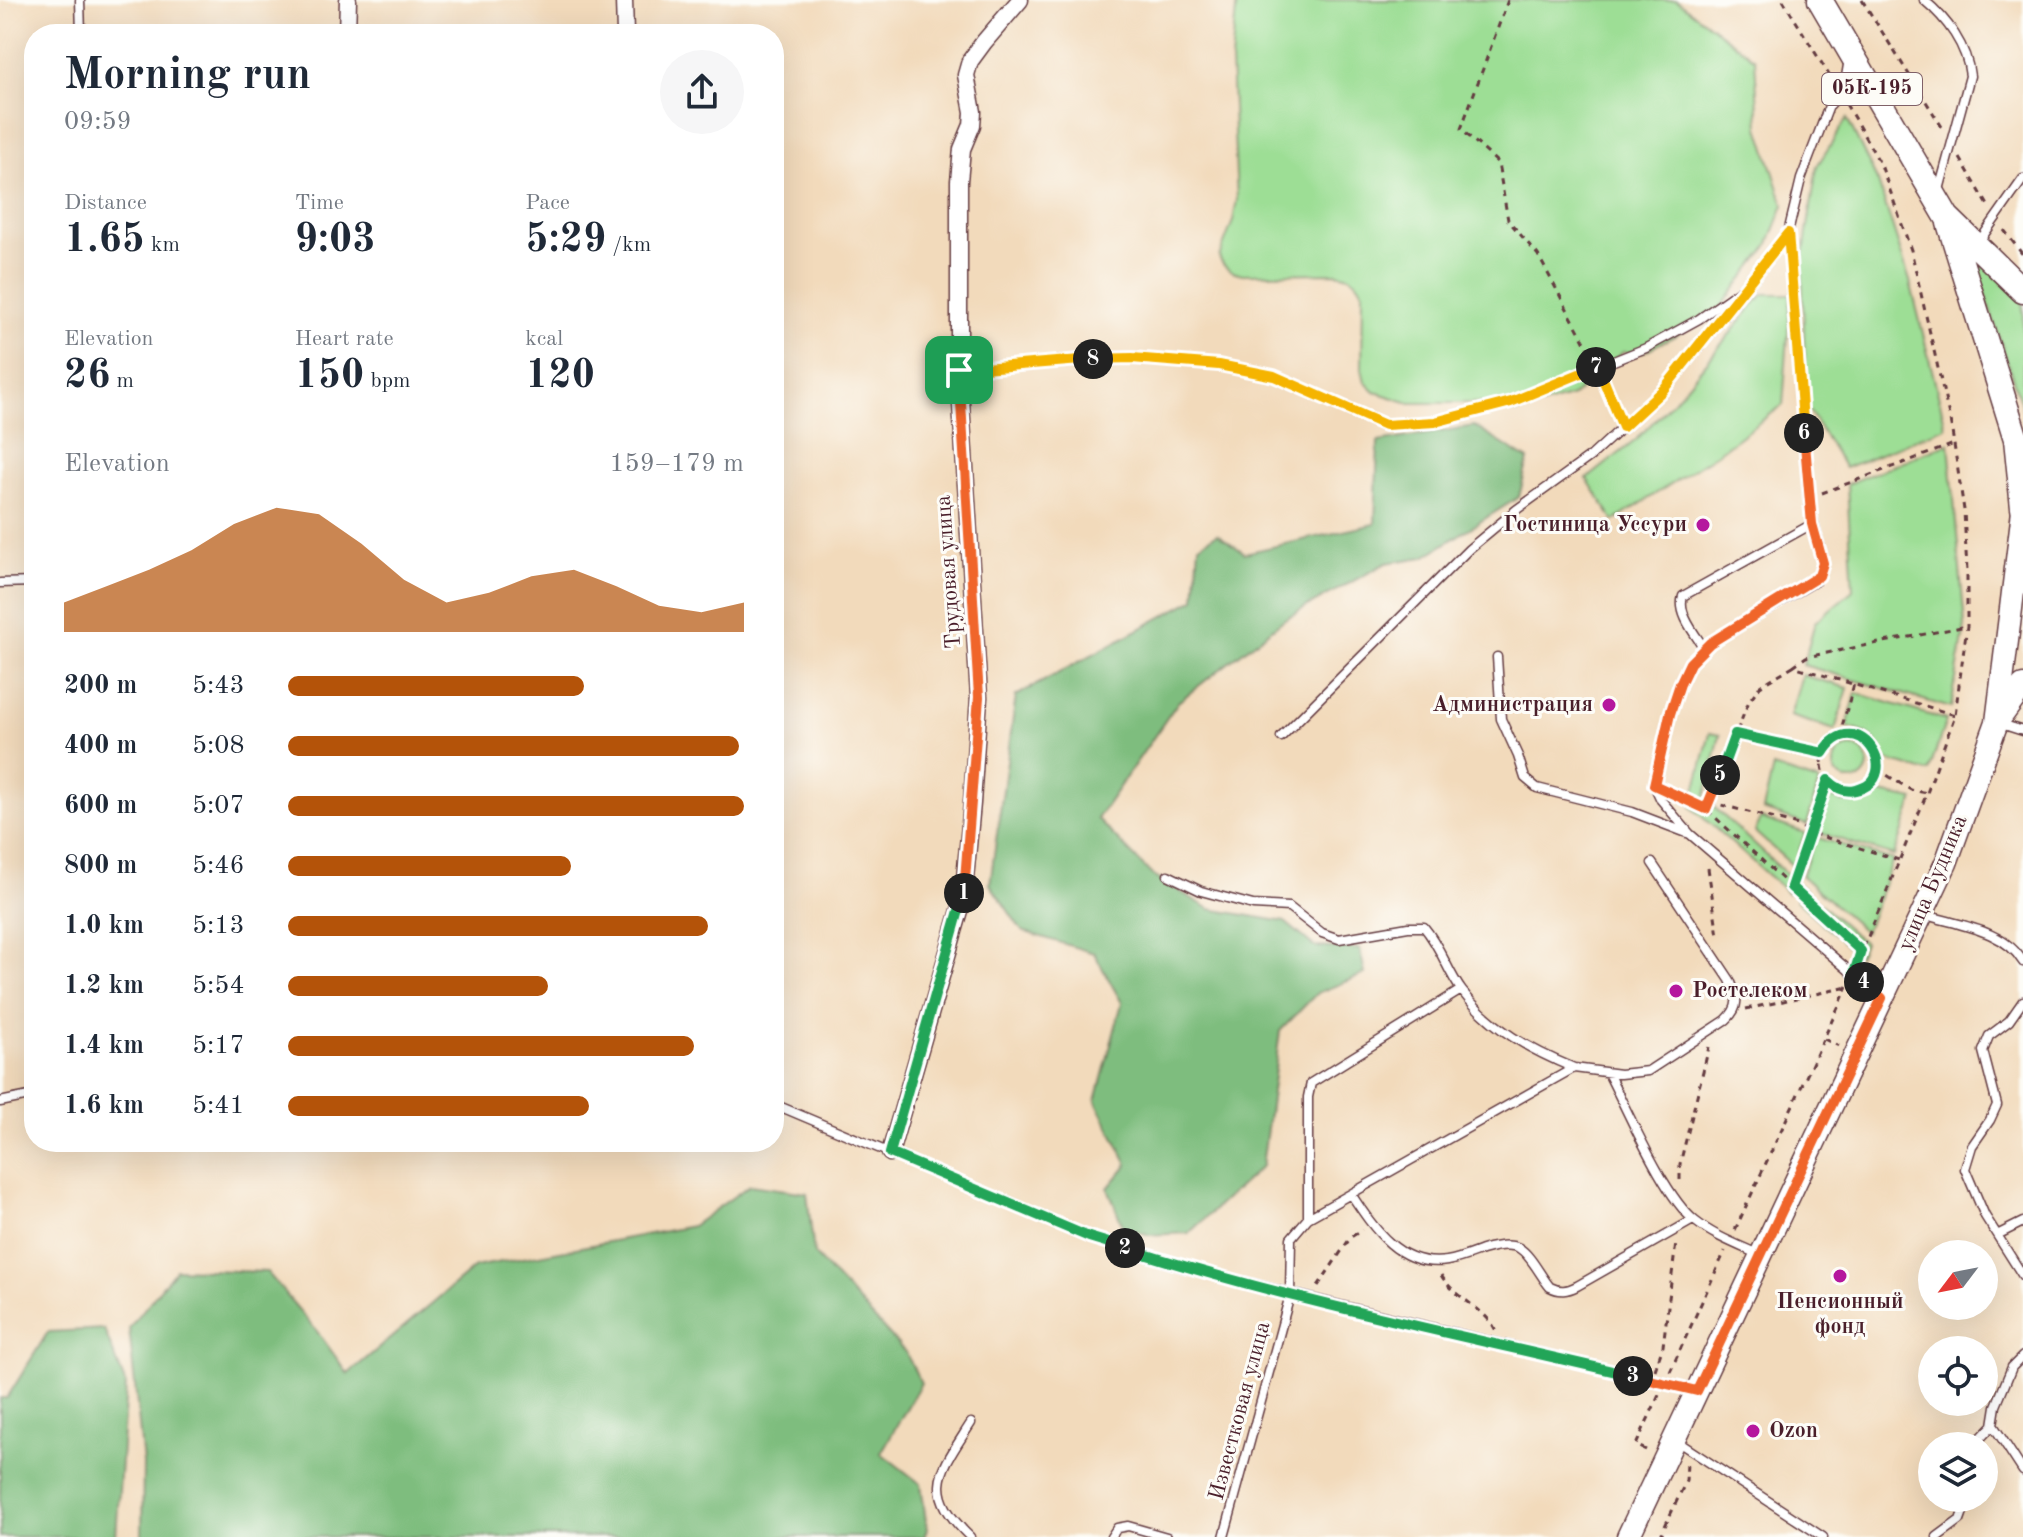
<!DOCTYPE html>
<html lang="en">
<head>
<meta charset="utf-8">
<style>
	body { margin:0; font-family:"Old Standard TT",serif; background:#f6f6f7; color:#1f2937; height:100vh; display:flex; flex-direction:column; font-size:30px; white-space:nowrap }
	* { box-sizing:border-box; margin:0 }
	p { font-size:26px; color:#747a83 }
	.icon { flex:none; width:44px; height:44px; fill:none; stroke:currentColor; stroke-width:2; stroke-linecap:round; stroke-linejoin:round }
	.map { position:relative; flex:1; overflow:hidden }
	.details { position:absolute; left:24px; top:24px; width:760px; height:1128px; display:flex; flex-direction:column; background:#fff; border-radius:32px; box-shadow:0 8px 32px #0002 }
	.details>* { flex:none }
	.needle { width:52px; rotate:238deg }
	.controls { position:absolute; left:1918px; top:1240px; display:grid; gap:16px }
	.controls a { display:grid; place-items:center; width:80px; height:80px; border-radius:50%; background:#fff; box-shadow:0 8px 32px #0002; font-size:40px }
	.pin { position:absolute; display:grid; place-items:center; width:68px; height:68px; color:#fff; margin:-34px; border-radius:16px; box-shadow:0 4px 12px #0006 }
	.km { position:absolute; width:40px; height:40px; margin:-20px; border-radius:50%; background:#222; color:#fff; font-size:22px; line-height:40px; text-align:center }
	.round { display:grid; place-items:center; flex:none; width:84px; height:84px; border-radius:42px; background:#f6f6f7 }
	.overview { display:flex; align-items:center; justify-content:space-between; height:136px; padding:0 40px }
	h1 { font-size:44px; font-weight:800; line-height:60px }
	.figures { display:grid; grid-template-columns:repeat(3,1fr); gap:12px; height:136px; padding:8px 40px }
	.figures div { display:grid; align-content:center }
	.figures b { font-size:40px; font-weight:800 }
	.figures small { font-size:22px; font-weight:400 }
	.figures p { font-size:22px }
	.chart { height:224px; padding:16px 40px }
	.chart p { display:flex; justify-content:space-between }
	.chart svg { width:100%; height:144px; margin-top:8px; fill:#b45309; opacity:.7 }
	ul { padding:0 40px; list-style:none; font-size:26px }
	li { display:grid; grid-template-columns:128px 96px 1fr; align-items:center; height:60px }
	li i { height:20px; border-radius:10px; background:#b45309 }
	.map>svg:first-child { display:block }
</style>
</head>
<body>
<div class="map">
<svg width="2023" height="1537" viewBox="0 0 2023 1537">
	<rect width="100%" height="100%" fill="#fdfcf7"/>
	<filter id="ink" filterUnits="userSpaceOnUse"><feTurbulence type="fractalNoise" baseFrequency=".0125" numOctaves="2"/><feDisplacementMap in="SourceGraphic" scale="16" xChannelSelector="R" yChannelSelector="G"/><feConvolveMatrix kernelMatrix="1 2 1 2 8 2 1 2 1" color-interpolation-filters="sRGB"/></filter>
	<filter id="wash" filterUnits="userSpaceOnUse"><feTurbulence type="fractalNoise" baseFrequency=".006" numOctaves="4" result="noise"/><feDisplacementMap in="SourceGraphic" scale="32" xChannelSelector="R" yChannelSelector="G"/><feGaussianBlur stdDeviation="1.8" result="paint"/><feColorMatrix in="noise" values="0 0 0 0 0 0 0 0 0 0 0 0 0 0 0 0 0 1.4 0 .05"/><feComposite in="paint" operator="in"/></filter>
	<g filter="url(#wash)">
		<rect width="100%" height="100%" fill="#f2dabb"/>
		<!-- green -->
		<path fill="#9dde95" stroke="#747e60" stroke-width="2" d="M1237 0H1676L1755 59 1759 127 1784 205 1768 246 1714 316 1643 352H1623L1573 396 1516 413 1479 403H1410L1375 392 1365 382 1362 369 1363 292C1357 278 1350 275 1336 273L1243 274C1231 272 1224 269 1219 257L1233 221 1237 200 1231 60Z
			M1847 119 1878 182 1910 281 1946 427 1845 468 1806 406 1802 266 1817 166Z
			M1971 252 2023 301V410Z
			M1763 294H1791L1783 405 1715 455 1614 521 1587 479 1636 440 1680 394Z
			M1949 443 1965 626 1951 708 1803 665 1815 622 1853 590 1847 484Z
			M1802 675 1848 688 1835 730 1790 716Z
			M1856 693 1946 720 1929 772 1884 760C1879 739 1867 732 1847 727Z
			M1710 733 1720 735 1705 799 1791 878 1788 893 1691 807Z
			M1834 764a17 17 0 1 1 34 0a17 17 0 1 1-34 0Z
			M1773 767 1819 782 1807 825 1763 810Z
			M1876 792 1914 800 1894 856 1816 832 1827 795C1845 806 1860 805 1876 792Z
			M1761 818 1805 833 1794 867 1755 832Z
			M1815 837 1893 860 1865 932 1802 876Z
			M1799 885 1864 943 1858 956 1796 900Z"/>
		<!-- forest -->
		<path fill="#7ebd7e" stroke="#646e54" stroke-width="2" d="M1474 426 1528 460 1519 497 1424 557 1386 563 1286 618 1178 702 1097 819 1152 875 1210 909 1285 922 1315 947 1360 949 1365 974 1317 993 1280 1031 1262 1166 1189 1233 1150 1235 1123 1227 1108 1188 1128 1164 1096 1101 1122 1003 1094 953 1022 931 990 884 1016 696 1195 599 1199 545 1217 534 1245 553 1375 524 1378 442Z
			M750 1185 807 1193 814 1254 906 1353 921 1383 881 1453 921 1484 927 1529 924 1537H142L143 1463 129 1328 176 1269 267 1272 320 1335 348 1374 475 1267 692 1226Z
			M104 1329 126 1385 116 1537H0V1398H7L48 1332Z"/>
	</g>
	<g filter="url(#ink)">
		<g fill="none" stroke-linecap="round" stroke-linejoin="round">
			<!-- service casing -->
			<g stroke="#633b41" stroke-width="11">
				<path id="service" d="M80 0 81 34
					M1924 0C1947 19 1967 46 1970 76L1939 190
					M1849 59 1844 89 1829 106 1801 179 1788 233 1809 503 1823 563 1816 581 1710 643 1690 663 1680 684 1670 714 1654 785 1661 800 1690 834 1881 998
					M1978 243 2023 179
					M960 370 1074 360 1132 358 1219 365 1274 376 1385 425 1435 422 1511 402 1646 348 1699 319 1749 284 1788 233
					M0 583 34 582
					M1704 648C1695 634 1677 613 1683 596L1812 524
					M1497 657 1501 719 1518 756 1525 778 1537 788 1632 812 1687 833
					M1998 723 2023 731
					M1281 737 1469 549 1516 510 1591 456 1663 390 1740 295
					M1168 875 1201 891 1253 905 1289 907 1322 933 1339 939 1408 927H1424C1441 947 1447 971 1462 991 1491 1029 1531 1050 1574 1068
					M1923 914C1956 925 2004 929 2023 962
					M2023 1001 2009 1021 1989 1036 1983 1051 1997 1105 1990 1120 1972 1146 1965 1169 1985 1216 2023 1276
					M1608 1073C1628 1111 1664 1197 1695 1221 1714 1236 1738 1245 1760 1255
					M0 1102 34 1095
					M774 1104 1089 1237 1186 1268 1696 1391
					M1351 1194C1374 1229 1400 1268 1447 1261 1459 1259 1471 1254 1482 1250 1492 1247 1509 1243 1519 1248 1531 1255 1541 1277 1550 1287 1560 1292 1567 1291 1577 1286L1693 1220
					M1308 1218V1097L1311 1083 1461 990
					M1997 1235 2023 1222
					M1993 1425 2023 1471
					M1675 1440 1823 1537
					M1973 1446 1993 1425 1996 1406 2012 1367 2023 1356
					M970 1537C921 1490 940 1472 971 1423
					M1111 1537 1117 1528 1128 1526 1167 1537
					M1224 1537 1290 1295 1291 1238 1308 1218 1574 1068 1620 1074 1648 1071 1726 1020C1741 1006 1737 997 1730 980L1652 863
					M1937 1537 1960 1520 1968 1498"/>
			</g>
			<!-- minor casing -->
			<g stroke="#633b41" stroke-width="19">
				<path id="minor" d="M624 0 625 34
					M347 34 348 0
					M890 1153 963 900 972 803 979 697 959 370V181L962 149 972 125 973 112 966 75 970 61 984 42 1020 0"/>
			</g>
			<!-- secondary casing -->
			<g stroke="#633b41" stroke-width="25">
				<path id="secondary" d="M2000 718 2023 686
					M1628 1537 1946 863 1997 722 2023 511"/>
			</g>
			<!-- primary casing -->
			<g stroke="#633b41" stroke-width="27">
				<path id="primary" d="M1820 0 1947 217 2023 291
					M1949 223 2016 439 2023 508"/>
			</g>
			<!-- path -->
			<path stroke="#633b41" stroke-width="3" stroke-dasharray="6 6" stroke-linecap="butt" d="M1508 0 1461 129 1498 163 1508 220 1538 255 1593 357
				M1783 0 1832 80
				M1862 0 1942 127
				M1895 85 1909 77
				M1846 104 1881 165 1911 250 1951 425 1964 510 1967 572V626L1955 715 1927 793 1858 961
				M1960 158 1989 207
				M2004 230 2023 255
				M1603 379 1619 416
				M1822 493 1954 444
				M1793 666 1806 657 1967 626
				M1737 735 1823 753
				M1822 763a28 28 0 1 1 56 0a28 28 0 1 1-56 0Z
				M1839 737 1854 684
				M1877 769 1911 790 1927 793
				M1675 795 1706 809 1861 951
				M1710 802 1798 825 1811 833 1899 860
				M1706 809 1749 701 1760 686 1793 666 1955 715
				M1708 868 1718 936
				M1791 887 1828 781
				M1746 1009 1848 987
				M1824 1039 1839 1046
				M1680 1180V1164L1709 1047
				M1735 1230 1848 986
				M1441 1275C1455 1299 1486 1308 1496 1331
				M1318 1286 1351 1237 1362 1230
				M1655 1370 1663 1346 1676 1243
				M1670 1372 1725 1251
				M1646 1450 1636 1445 1660 1393
				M1660 1537 1686 1481 1687 1463"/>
			<!-- service -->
			<use href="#service" stroke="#fff" stroke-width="8"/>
			<!-- minor -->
			<use href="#minor" stroke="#fff" stroke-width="16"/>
			<!-- secondary -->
			<use href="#secondary" stroke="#fff" stroke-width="22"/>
			<!-- primary -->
			<use href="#primary" stroke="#fff" stroke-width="24"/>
		</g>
	</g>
	<g fill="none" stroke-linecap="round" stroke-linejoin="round" filter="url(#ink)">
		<!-- split-1 casing -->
		<g stroke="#fff" stroke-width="16">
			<path id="split-1" d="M959 370 979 697 964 893"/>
		</g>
		<!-- split-2 casing -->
		<g stroke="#fff" stroke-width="16">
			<path id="split-2" d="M964 893 890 1153 1089 1237 1125 1248"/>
		</g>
		<!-- split-3 casing -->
		<g stroke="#fff" stroke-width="16">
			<path id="split-3" d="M1125 1248C1291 1301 1464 1336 1633 1376"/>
		</g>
		<!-- split-4 casing -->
		<g stroke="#fff" stroke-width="16">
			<path id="split-4" d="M1633 1376 1697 1391 1882 998 1864 982"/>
		</g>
		<!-- split-5 casing -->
		<g stroke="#fff" stroke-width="16">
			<path id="split-5" d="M1720 775 1735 734 1823 753C1856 700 1907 778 1856 790 1845 793 1836 788 1828 780L1791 887 1861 951 1854 973 1864 982"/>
		</g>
		<!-- split-6 casing -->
		<g stroke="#fff" stroke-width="16">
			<path id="split-6" d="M1720 775 1706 809 1654 785 1670 714 1680 684 1690 663 1710 643 1819 576 1823 563 1812 524 1804 433"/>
		</g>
		<!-- split-7 casing -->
		<g stroke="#fff" stroke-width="16">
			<path id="split-7" d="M1596 367H1598L1623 427 1663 390 1788 233 1804 433"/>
		</g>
		<!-- split-8 casing -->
		<g stroke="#fff" stroke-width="16">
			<path id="split-8" d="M1093 359 1132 358 1219 365 1274 376 1385 425 1435 422 1511 402 1596 367"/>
		</g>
		<!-- split-9 casing -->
		<g stroke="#fff" stroke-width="16">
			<path id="split-9" d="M959 370 1093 359"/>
		</g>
		<!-- split-1 -->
		<use href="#split-1" stroke="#f0652b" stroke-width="10"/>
		<!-- split-2 -->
		<use href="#split-2" stroke="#22a559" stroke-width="10"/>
		<!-- split-3 -->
		<use href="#split-3" stroke="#22a559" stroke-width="10"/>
		<!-- split-4 -->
		<use href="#split-4" stroke="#f0652b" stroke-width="10"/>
		<!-- split-5 -->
		<use href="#split-5" stroke="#22a559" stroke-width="10"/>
		<!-- split-6 -->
		<use href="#split-6" stroke="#f0652b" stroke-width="10"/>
		<!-- split-7 -->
		<use href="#split-7" stroke="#f5b400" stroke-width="10"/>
		<!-- split-8 -->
		<use href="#split-8" stroke="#f5b400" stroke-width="10"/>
		<!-- split-9 -->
		<use href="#split-9" stroke="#f5b400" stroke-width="10"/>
	</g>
	<!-- markers -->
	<g fill="#b5179e" stroke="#fdfcf7" stroke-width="3">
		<circle cx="1703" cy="525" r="8"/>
		<circle cx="1609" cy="705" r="8"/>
		<circle cx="1676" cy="991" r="8"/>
		<circle cx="1840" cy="1276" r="8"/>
		<circle cx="1753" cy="1431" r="8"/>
	</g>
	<g text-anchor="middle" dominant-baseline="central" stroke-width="6" stroke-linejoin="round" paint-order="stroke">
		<!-- shield labels -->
		<rect fill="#fdfcf7" stroke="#806168" stroke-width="2" x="1822" y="73" width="100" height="32" rx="6"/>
		<g font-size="20" font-weight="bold" fill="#4a1f2b">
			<text x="1872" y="89">05К-195</text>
		</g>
		<!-- poi labels -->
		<g font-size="22" font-weight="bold" fill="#4a1f2b" stroke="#fdfcf7" text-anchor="end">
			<text x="1687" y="525">Гостиница Уссури</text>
			<text x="1593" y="705">Администрация</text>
			<text x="1692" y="991" text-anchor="start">Ростелеком</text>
			<text x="1840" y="1302" text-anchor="middle">Пенсионный<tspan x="1840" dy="25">фонд</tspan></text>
			<text x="1769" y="1431" text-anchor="start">Ozon</text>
		</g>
		<!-- street labels -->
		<g font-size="22" fill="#4a1f2b" stroke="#fdfcf7">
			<text transform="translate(949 572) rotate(-94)">Трудовая улица</text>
			<text transform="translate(1933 883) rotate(-67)">улица Будника</text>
			<text transform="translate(1240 1411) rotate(-75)">Известковая улица</text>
		</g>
	</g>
</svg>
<div class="controls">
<a><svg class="needle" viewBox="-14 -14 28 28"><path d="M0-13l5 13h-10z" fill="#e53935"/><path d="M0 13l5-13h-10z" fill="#747a83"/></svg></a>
<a><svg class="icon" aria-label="locate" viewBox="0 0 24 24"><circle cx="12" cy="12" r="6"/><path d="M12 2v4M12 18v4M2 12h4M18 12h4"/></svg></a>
<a><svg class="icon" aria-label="layers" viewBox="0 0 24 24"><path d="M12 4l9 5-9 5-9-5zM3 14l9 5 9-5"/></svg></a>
</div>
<div class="pin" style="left:959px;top:370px;background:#1e9e55"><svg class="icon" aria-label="arrive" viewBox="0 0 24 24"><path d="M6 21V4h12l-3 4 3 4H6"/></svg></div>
<b class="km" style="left:964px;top:893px">1</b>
<b class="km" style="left:1125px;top:1248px">2</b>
<b class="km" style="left:1633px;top:1376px">3</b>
<b class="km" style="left:1864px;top:982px">4</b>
<b class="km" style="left:1720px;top:775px">5</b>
<b class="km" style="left:1804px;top:433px">6</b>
<b class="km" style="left:1596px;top:367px">7</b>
<b class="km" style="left:1093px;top:359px">8</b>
<section class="details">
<div class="overview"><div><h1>Morning run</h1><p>09:59</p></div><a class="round"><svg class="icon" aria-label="share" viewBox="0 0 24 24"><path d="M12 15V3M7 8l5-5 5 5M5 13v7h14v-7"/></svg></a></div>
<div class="figures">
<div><p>Distance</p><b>1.65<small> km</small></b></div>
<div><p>Time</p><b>9:03</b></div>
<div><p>Pace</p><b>5:29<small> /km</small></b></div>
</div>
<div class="figures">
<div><p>Elevation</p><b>26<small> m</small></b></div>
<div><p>Heart rate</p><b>150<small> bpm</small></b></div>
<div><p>kcal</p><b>120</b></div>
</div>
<div class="chart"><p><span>Elevation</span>159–179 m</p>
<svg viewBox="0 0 160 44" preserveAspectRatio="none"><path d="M0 44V35L10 30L20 25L30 19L40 11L50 6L60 8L70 17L80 28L90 35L100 32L110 27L120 25L130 30L140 36L150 38L160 35V44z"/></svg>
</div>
<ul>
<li><b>200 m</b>5:43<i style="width:65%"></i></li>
<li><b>400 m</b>5:08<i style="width:99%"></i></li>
<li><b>600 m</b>5:07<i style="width:100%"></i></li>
<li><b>800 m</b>5:46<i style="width:62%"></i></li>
<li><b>1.0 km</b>5:13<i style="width:92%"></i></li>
<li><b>1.2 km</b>5:54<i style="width:57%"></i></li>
<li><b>1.4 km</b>5:17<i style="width:89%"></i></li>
<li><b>1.6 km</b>5:41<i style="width:66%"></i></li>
</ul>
</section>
</div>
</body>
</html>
